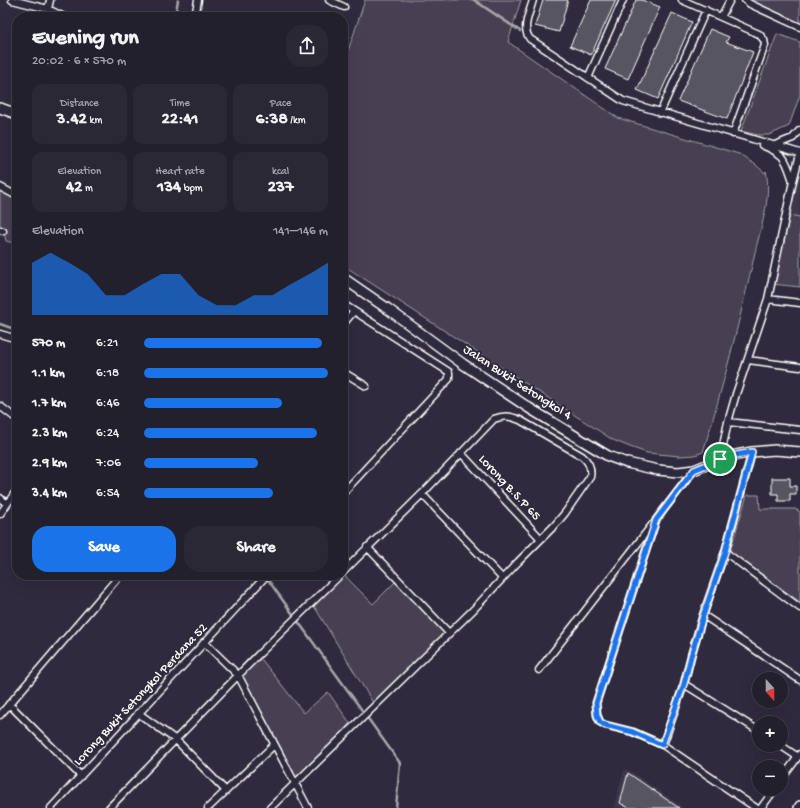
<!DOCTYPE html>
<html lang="en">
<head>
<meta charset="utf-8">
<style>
	body { margin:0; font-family:"Gochi Hand",sans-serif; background:#2b2836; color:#f1f3f6; height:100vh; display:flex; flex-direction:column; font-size:15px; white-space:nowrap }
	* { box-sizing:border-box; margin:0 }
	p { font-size:13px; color:#a3a3aa }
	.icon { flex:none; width:22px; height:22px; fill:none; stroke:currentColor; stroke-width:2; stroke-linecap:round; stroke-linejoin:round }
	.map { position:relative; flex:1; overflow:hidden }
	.details { position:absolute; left:12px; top:12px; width:336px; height:568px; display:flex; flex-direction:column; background:#23202e; border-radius:16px; box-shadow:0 4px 16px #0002,0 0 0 1px #403e4a }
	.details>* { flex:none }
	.needle { width:26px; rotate:159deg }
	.buttons { position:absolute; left:752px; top:672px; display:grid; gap:8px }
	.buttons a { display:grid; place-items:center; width:36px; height:36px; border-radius:50%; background:#23202e; box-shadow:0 4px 16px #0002,0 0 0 1px #403e4a; font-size:20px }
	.pin { position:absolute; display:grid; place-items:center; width:34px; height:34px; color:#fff; margin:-17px; border:2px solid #fff; border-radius:50%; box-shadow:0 1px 4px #0007 }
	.round { display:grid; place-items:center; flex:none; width:42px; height:42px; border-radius:16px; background:#2b2836 }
	.head { display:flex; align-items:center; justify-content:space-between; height:68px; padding:0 20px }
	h1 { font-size:22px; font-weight:700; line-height:30px }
	.figures { display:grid; grid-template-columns:repeat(3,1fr); gap:6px; height:68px; padding:4px 20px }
	.figures div { display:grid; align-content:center; border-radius:10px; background:#2b2836; text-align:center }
	.figures b { font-size:17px; font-weight:700 }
	.figures small { font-size:11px; font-weight:400 }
	.figures p { font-size:11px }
	.chart { height:112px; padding:8px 20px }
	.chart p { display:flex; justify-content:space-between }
	.chart svg { width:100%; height:72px; margin-top:4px; fill:#1a73e8; opacity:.7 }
	.action { display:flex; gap:8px; margin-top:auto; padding:8px 20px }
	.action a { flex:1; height:46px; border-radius:16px; background:#1a73e8; color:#fff; font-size:16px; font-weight:700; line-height:46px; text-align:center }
	.action a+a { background:#2b2836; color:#f1f3f6 }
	ul { padding:0 20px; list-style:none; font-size:13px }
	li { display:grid; grid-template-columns:64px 48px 1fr; align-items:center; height:30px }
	li i { height:10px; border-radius:5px; background:#1a73e8 }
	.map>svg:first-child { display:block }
</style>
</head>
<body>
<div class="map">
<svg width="800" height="808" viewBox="0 0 800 808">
	<rect width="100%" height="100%" fill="#2f2a3d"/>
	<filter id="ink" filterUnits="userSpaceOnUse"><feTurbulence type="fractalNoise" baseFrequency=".025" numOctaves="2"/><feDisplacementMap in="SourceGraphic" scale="8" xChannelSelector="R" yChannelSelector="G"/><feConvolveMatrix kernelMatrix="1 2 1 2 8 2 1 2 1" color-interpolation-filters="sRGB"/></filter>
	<g filter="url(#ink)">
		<!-- built -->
		<path fill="#3c3749" d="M800 166V287L789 215 796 178Z
			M624 770 630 771 684 808H613Z"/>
		<!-- green -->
		<path fill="#464152" stroke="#a2a0a8" d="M365 0H521L508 42 618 118 739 154 756 165 765 173 766 171C772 199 760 229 754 257 739 322 723 388 703 452L695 455 680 456 647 453 630 447 613 440 343 265V66Z
			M749 0H800V24Z
			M777 34 800 42V95L789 126 769 135H758L741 131Z
			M0 191 17 199V244L6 241 4 232 0 224Z
			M789 215 800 217V287L772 284Z
			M747 495H759L760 509H795L800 512V602L730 551Z
			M343 574 373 604 398 579 449 633 375 706 314 606Z
			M258 655 304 713 328 692 350 723 294 783 238 675Z"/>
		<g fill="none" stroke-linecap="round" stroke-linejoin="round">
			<!-- stream -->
			<path stroke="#a7a6ad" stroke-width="2.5" d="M474 0 520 31
				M175 17 178 0
				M0 324 17 330
				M266 577 400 763 396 808"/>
		</g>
		<!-- building -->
		<path fill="#595564" stroke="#fff" d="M543 0H568L559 32 535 26Z
			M591 0H616L591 55 570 46Z
			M636 0H642L660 7 628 79 605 69Z
			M672 13 692 22 658 99 637 90Z
			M710 29 729 37 726 42 753 52 727 119 678 101Z
			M772 478H790V486H796V494H790V501H778V494H772Z
			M628 773 679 808H629L620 803Z"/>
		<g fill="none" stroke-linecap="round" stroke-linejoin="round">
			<!-- street casing -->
			<g stroke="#fff" stroke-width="9">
				<path id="street" d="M12 0 48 9 64 17
					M329 0 344 7
					M533 0C530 12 521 28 530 39L623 101 800 153
					M682 0 759 34 764 40 765 45 733 134
					M745 0 750 4 800 27
					M48 9 50 0
					M195 17 198 0
					M721 17 730 0
					M588 78 623 0
					M660 113 706 10
					M762 145C786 155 785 158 793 181
					M775 145 793 138 800 130
					M0 187 17 196
					M0 230 3 231
					M768 299 800 303
					M343 304 449 372V379L343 493
					M343 324 354 311
					M0 334 17 339
					M748 360 800 367
					M343 372 366 386
					M0 406 17 419
					M728 422 800 430
					M461 453 541 539
					M720 459 728 422 736 394 768 299 793 181 800 154
					M694 470 656 520 596 703 597 715 600 722 605 725 633 732 663 745 756 808
					M422 494 502 578
					M0 498 7 504
					M0 514 17 490
					M367 547 449 633
					M725 552 800 608
					M703 615 800 680
					M204 642 238 675 308 808
					M539 670 652 525
					M684 684 759 731
					M9 704 81 776
					M138 713 176 740 226 791
					M0 715 120 575
					M663 745 684 684 691 656 703 615 725 552 752 452
					M780 745 798 757
					M781 780 800 754
					M51 808 267 575
					M109 808 258 655 340 575
					M208 808 274 745
					M270 808 474 609 518 562 555 525 565 513 590 477C592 468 589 462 582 456L520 420C510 416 504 415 494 419L422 494 343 572
					M761 808 775 789"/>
			</g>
			<!-- secondary casing -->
			<g stroke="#fff" stroke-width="12">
				<path id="secondary" d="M0 108 17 114
					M343 278 388 309 463 364 529 408 608 456 627 463 658 470 678 472 694 470 726 457 752 452 775 450 800 452
					M799 808 800 806"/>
			</g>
			<!-- street -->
			<use href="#street" stroke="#2f2a3d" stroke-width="6"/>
			<!-- secondary -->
			<use href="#secondary" stroke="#2f2a3d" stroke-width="9"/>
		</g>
	</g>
	<g fill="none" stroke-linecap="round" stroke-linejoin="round" filter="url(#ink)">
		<!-- route casing -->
		<g stroke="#fff" stroke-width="8">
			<path id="route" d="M752 452 725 552 703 616 691 656 684 684 662 745 633 732 605 725 600 722 597 715 596 703 656 520 694 470 726 457Z"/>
		</g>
		<!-- route -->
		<use href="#route" stroke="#1a73e8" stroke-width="5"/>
	</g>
	<g text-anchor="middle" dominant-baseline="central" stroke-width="4" stroke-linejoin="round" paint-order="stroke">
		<!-- street labels -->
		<g font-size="13" fill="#fff" stroke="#2f2a3d">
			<text transform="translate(517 383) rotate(33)">Jalan Bukit Setongkol 4</text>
			<text transform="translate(509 488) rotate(47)">Lorong B.S.P 65</text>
			<text transform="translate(141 695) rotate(-47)">Lorong Bukit Setongkol Perdana 52</text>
		</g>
	</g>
</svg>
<div class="buttons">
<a><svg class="needle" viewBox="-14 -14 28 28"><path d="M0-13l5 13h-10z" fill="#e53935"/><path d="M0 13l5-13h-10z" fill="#a3a3aa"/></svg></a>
<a>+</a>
<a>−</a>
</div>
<div class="pin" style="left:720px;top:459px;background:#1e9e55"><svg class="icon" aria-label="arrive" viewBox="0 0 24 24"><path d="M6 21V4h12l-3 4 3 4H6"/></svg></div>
<section class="details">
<div class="head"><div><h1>Evening run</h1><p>20:02 · 6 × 570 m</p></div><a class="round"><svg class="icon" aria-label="share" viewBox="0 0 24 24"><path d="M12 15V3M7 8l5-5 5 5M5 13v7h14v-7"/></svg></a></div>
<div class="figures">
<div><p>Distance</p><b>3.42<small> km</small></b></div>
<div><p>Time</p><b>22:41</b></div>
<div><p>Pace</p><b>6:38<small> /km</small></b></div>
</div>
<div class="figures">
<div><p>Elevation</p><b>42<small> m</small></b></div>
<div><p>Heart rate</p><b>134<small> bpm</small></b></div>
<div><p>kcal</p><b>237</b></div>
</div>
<div class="chart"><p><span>Elevation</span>141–146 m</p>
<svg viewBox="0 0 160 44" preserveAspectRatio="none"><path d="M0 44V12L10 6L20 12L30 19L40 32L50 32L60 25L70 19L80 19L90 32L100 38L110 38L120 32L130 32L140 25L150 19L160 12V44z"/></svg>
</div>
<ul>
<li><b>570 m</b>6:21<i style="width:97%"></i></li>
<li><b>1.1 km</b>6:18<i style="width:100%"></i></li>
<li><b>1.7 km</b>6:46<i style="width:75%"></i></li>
<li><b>2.3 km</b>6:24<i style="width:94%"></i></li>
<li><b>2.9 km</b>7:06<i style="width:62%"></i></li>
<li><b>3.4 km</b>6:54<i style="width:70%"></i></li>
</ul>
<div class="action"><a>Save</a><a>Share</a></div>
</section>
</div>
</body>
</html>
